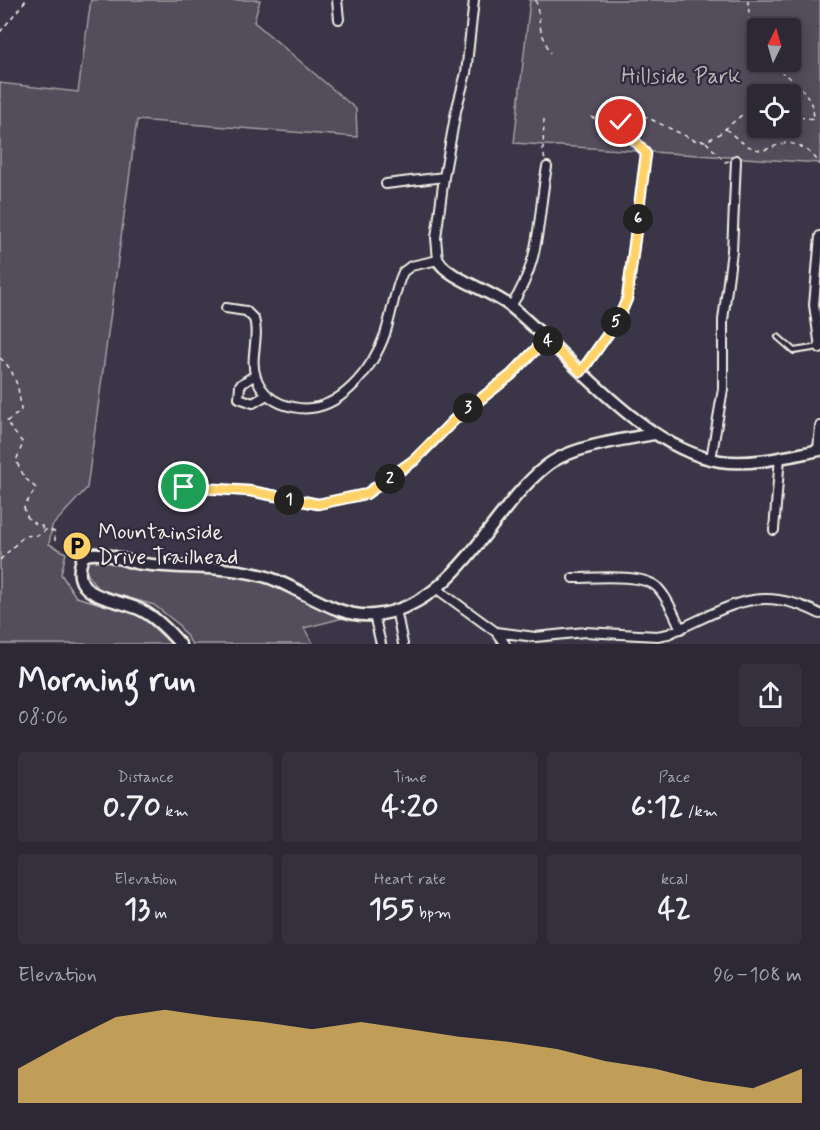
<!DOCTYPE html>
<html lang="en">
<head>
<meta charset="utf-8">
<style>
	body { margin:0; font-family:Mynerve,sans-serif; background:#34303d; color:#f1f3f6; height:100vh; display:flex; flex-direction:column; font-size:22px; white-space:nowrap }
	* { box-sizing:border-box; margin:0 }
	p { font-size:20px; color:#a6a6ad }
	.icon { flex:none; width:33px; height:33px; fill:none; stroke:currentColor; stroke-width:2; stroke-linecap:round; stroke-linejoin:round }
	.map { position:relative; height:644px; overflow:hidden }
	.drawer { display:flex; flex-direction:column; background:#2c2835; flex:1 }
	.drawer>* { flex:none }
	.needle { width:39px; rotate:5deg }
	.tools { position:absolute; left:747px; top:18px; display:grid; gap:12px }
	.tools a { display:grid; place-items:center; width:54px; height:54px; border-radius:6px; background:#2c2835; box-shadow:0 3px 15px #0003,0 0 0 2px #484450; font-size:30px }
	.pin { position:absolute; display:grid; place-items:center; width:51px; height:51px; color:#fff; margin:-26px; border:3px solid #fff; border-radius:50%; box-shadow:0 2px 6px #0007 }
	.km { position:absolute; width:30px; height:30px; margin:-15px; border-radius:50%; background:#222; color:#fff; font-size:16px; line-height:30px; text-align:center }
	.round { display:grid; place-items:center; flex:none; width:63px; height:63px; border-radius:6px; background:#34303d }
	.headline { display:flex; align-items:center; justify-content:space-between; height:102px; padding:0 18px }
	h1 { font-size:33px; font-weight:800; line-height:45px }
	.figures { display:grid; grid-template-columns:repeat(3,1fr); gap:9px; height:102px; padding:6px 18px }
	.figures div { display:grid; align-content:center; border-radius:6px; background:#34303d; text-align:center }
	.figures b { font-size:30px; font-weight:800 }
	.figures small { font-size:16px; font-weight:400 }
	.figures p { font-size:16px }
	.chart { height:168px; padding:12px 18px }
	.chart p { display:flex; justify-content:space-between }
	.chart svg { width:100%; height:108px; margin-top:6px; fill:#ffd166; opacity:.7 }
	.map>svg:first-child { display:block }
</style>
</head>
<body>
<div class="map">
<svg width="820" height="644" viewBox="0 0 820 644">
	<rect width="100%" height="100%" fill="#3b3647"/>
	<filter id="ink" filterUnits="userSpaceOnUse"><feTurbulence type="fractalNoise" baseFrequency=".0167" numOctaves="2"/><feDisplacementMap in="SourceGraphic" scale="12" xChannelSelector="R" yChannelSelector="G"/><feConvolveMatrix kernelMatrix="1 2 1 2 8 2 1 2 1" color-interpolation-filters="sRGB"/></filter>
	<g filter="url(#ink)">
		<!-- green -->
		<path fill="#534e5c" stroke="#a4a0a2" stroke-width="1.5" fill-rule="evenodd" d="M91 0H260L254 22 356 109 357 137 137 120 87 488 52 526 49 544 66 553 61 574 76 597 140 615 171 644H0V83L78 92Z
			M530 0H820V163L514 143ZM758 28H790V62H758ZM758 94H790V128H758Z
			M85 556 136 569 244 574 320 597 351 616 304 628 313 644H192L178 624 154 605 98 589 82 566Z"/>
		<g fill="none" stroke-linecap="round" stroke-linejoin="round">
			<!-- service casing -->
			<g stroke="#f4f1e8" stroke-width="8">
				<path id="service" d="M778 337 794 351 819 347"/>
			</g>
			<!-- minor casing -->
			<g stroke="#f4f1e8" stroke-width="12">
				<path id="minor" d="M337 0 339 19
					M386 184 444 177
					M820 236 814 305 820 348
					M511 306C542 260 537 219 547 167
					M226 308 246 311 254 319C260 338 249 358 256 377 262 394 276 404 293 407 337 417 373 369 385 334 392 314 394 291 403 272L411 266 438 260 436 238 444 177 456 111 466 73 474 0
					M581 372 618 320 627 299 646 154
					M255 375 240 385 239 398 253 403 267 395
					M818 450 820 426
					M711 459 723 389V320L732 251 736 160
					M184 487 250 491 318 504 366 494 414 461 454 420 511 375 546 339
					M774 530 780 457
					M573 578C593 578 642 573 657 587 668 598 674 615 681 629
					M437 589 496 632 535 637 585 632 657 636 668 634C727 609 756 581 820 614
					M396 609 403 644
					M374 615 381 644
					M496 632 505 644"/>
			</g>
			<!-- tertiary casing -->
			<g stroke="#f4f1e8" stroke-width="15">
				<path id="tertiary" d="M438 260C447 278 492 291 510 306 568 353 644 450 720 461 752 466 789 456 820 450
					M180 644C169 631 157 618 141 610 117 598 66 599 83 557 95 548 122 560 136 563 180 570 224 564 267 577 301 588 337 619 374 615 456 607 488 513 545 467 570 446 623 440 654 434"/>
			</g>
			<!-- path -->
			<path stroke="#f4f1e8" stroke-width="1.5" stroke-dasharray="4.5 4.5" stroke-linecap="butt" d="M536 0 541 31 550 53
				M748 0 750 27 758 52
				M0 32 26 0
				M764 62C788 75 813 90 814 119L790 116
				M591 117 606 123 644 116 694 140 706 141 718 135 743 114 758 113
				M544 119 543 150 545 161
				M621 123C628 139 636 137 642 148
				M726 129C735 137 750 151 763 150 770 149 778 144 786 143 799 143 815 154 820 165
				M706 142 725 162 729 161
				M0 358C16 371 20 392 21 411L6 422 23 443 16 461 25 478 36 488 24 507C26 518 30 523 42 526L43 532
				M0 560 24 536 39 535 47 529 55 532V541"/>
			<!-- service -->
			<use href="#service" stroke="#2f2a3d" stroke-width="4"/>
			<!-- minor -->
			<use href="#minor" stroke="#2f2a3d" stroke-width="8"/>
			<!-- tertiary -->
			<use href="#tertiary" stroke="#2f2a3d" stroke-width="10"/>
		</g>
	</g>
	<g fill="none" stroke-linecap="round" stroke-linejoin="round" filter="url(#ink)">
		<!-- route casing -->
		<g stroke="#fff" stroke-width="12">
			<path id="route" d="M184 487 250 491 318 504 366 494 414 460 454 420 511 375 546 339 581 372 618 320 627 299 646 154C638 141 627 137 621 122"/>
		</g>
		<!-- route -->
		<use href="#route" stroke="#ffd166" stroke-width="8"/>
	</g>
	<!-- icons -->
	<defs>
		<g id="parking-disc" transform="scale(1.5)"><circle r="9.5" fill="#ffd166" stroke="#2f2a3d"/><path d="M-3.5-5.5H1a3.5 3.5 0 0 1 0 7H-1V5.5H-3.5ZM-1-3.4V-.6H.8a1.4 1.4 0 0 0 0-2.8Z" fill="#111"/></g>
	</defs>
	<g fill-rule="evenodd">
		<use href="#parking-disc" x="77" y="546"/>
	</g>
	<g text-anchor="middle" dominant-baseline="central" stroke-width="4.5" stroke-linejoin="round" paint-order="stroke">
		<!-- park labels -->
		<g font-size="22" fill="#bcb8b7" stroke="#2f2a3d">
			<text x="681" y="77">Hillside Park</text>
		</g>
		<!-- poi labels -->
		<g font-size="22" fill="#f4f1e8" stroke="#2f2a3d" text-anchor="start">
			<text x="98" y="533">Mountainside<tspan x="98" dy="25">Drive Trailhead</tspan></text>
		</g>
	</g>
</svg>
<div class="tools">
<a><svg class="needle" viewBox="-14 -14 28 28"><path d="M0-13l5 13h-10z" fill="#e53935"/><path d="M0 13l5-13h-10z" fill="#a6a6ad"/></svg></a>
<a><svg class="icon" aria-label="locate" viewBox="0 0 24 24"><circle cx="12" cy="12" r="6"/><path d="M12 2v4M12 18v4M2 12h4M18 12h4"/></svg></a>
</div>
<div class="pin" style="left:184px;top:487px;background:#1e9e55"><svg class="icon" aria-label="arrive" viewBox="0 0 24 24"><path d="M6 21V4h12l-3 4 3 4H6"/></svg></div>
<div class="pin" style="left:621px;top:122px;background:#d93025"><svg class="icon" aria-label="check" viewBox="0 0 24 24"><path d="M5 12l5 5 9-10"/></svg></div>
<b class="km" style="left:289px;top:500px">1</b>
<b class="km" style="left:390px;top:479px">2</b>
<b class="km" style="left:468px;top:408px">3</b>
<b class="km" style="left:548px;top:341px">4</b>
<b class="km" style="left:616px;top:322px">5</b>
<b class="km" style="left:638px;top:219px">6</b>
</div>
<section class="drawer">
<div class="headline"><div><h1>Morning run</h1><p>08:06</p></div><a class="round"><svg class="icon" aria-label="share" viewBox="0 0 24 24"><path d="M12 15V3M7 8l5-5 5 5M5 13v7h14v-7"/></svg></a></div>
<div class="figures">
<div><p>Distance</p><b>0.70<small> km</small></b></div>
<div><p>Time</p><b>4:20</b></div>
<div><p>Pace</p><b>6:12<small> /km</small></b></div>
</div>
<div class="figures">
<div><p>Elevation</p><b>13<small> m</small></b></div>
<div><p>Heart rate</p><b>155<small> bpm</small></b></div>
<div><p>kcal</p><b>42</b></div>
</div>
<div class="chart"><p><span>Elevation</span>96–108 m</p>
<svg viewBox="0 0 160 44" preserveAspectRatio="none"><path d="M0 44V30L10 19L20 9L30 6L40 9L50 11L60 14L70 11L80 14L90 17L100 19L110 22L120 27L130 30L140 35L150 38L160 30V44z"/></svg>
</div>
</section>
</body>
</html>
